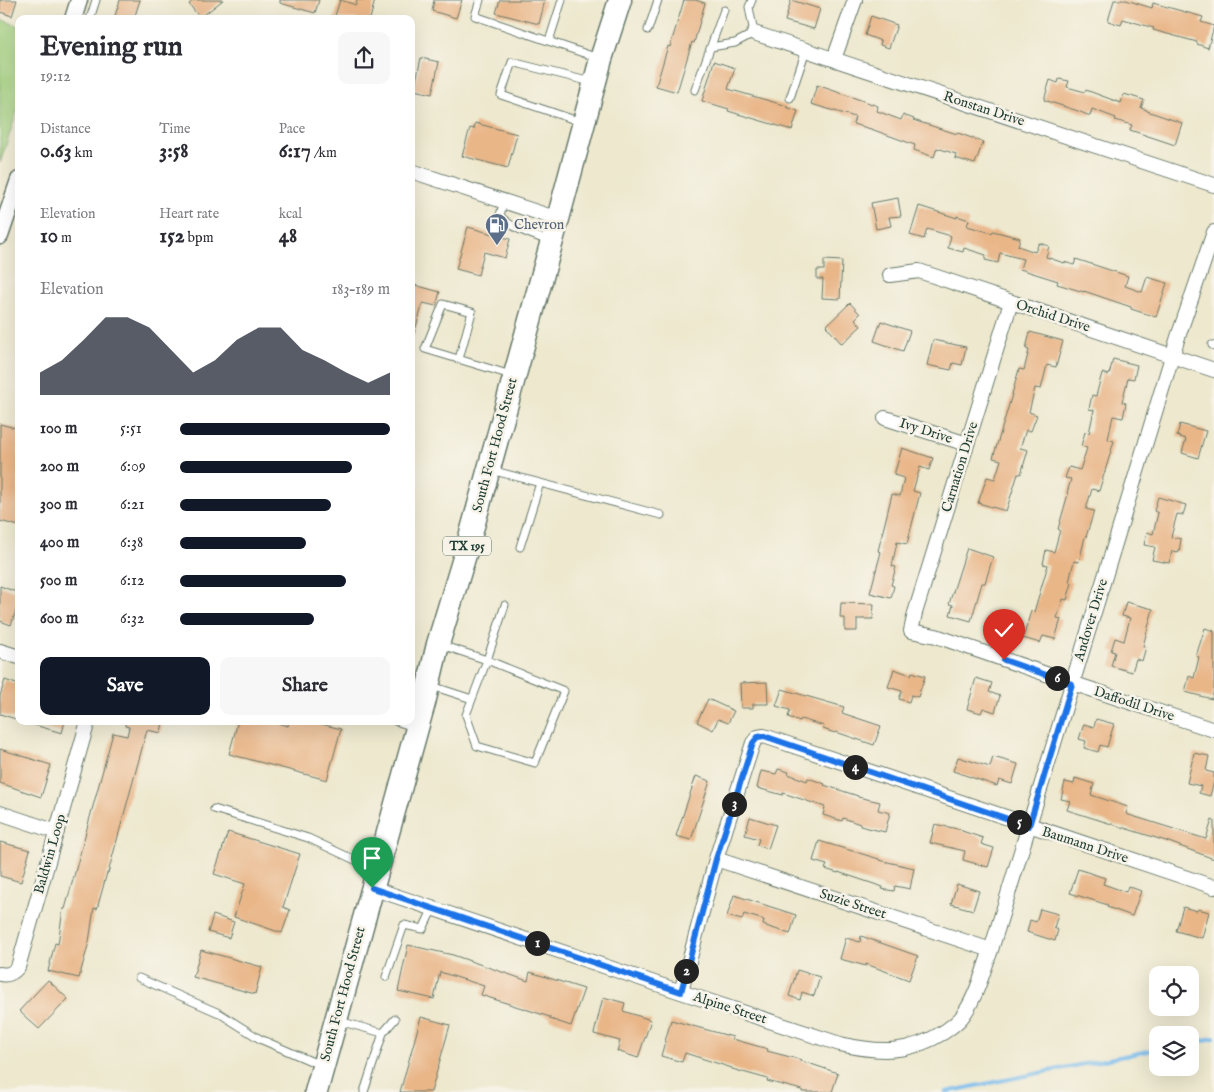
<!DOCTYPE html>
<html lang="en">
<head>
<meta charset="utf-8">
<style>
	body { margin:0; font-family:"IM FELL English",serif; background:#f7f7f7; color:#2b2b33; height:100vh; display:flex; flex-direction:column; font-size:19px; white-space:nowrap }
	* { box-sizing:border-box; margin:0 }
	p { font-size:16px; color:#7c7c81 }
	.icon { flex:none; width:28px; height:28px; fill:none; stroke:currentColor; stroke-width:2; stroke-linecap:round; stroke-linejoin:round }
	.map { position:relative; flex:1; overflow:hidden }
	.details { position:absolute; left:15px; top:15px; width:400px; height:710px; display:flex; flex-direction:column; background:#fff; border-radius:10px; box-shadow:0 5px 20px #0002 }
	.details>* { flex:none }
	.tools { position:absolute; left:1149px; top:966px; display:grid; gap:10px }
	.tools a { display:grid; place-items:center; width:50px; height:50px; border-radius:10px; background:#fff; box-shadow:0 5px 20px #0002; font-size:25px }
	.pin { position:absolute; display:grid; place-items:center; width:42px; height:42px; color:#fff; margin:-51px -21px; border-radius:50% 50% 50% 0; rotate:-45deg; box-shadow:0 0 5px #0007 }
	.pin .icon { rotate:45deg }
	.km { position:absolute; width:25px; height:25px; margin:-12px; border-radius:50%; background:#222; color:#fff; font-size:14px; line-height:25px; text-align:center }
	.round { display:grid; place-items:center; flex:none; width:52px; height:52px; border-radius:10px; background:#f7f7f7 }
	.overview { display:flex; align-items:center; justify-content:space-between; height:85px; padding:0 25px }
	h1 { font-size:28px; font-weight:700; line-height:38px }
	.metrics { display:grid; grid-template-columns:repeat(3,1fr); gap:8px; height:85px; padding:5px 25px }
	.metrics div { display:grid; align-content:center }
	.metrics b { font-size:21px; font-weight:700 }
	.metrics small { font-size:14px; font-weight:400 }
	.metrics p { font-size:14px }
	.chart { height:140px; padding:10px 25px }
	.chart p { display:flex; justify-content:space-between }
	.chart svg { width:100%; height:90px; margin-top:5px; fill:#111827; opacity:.7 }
	.primary-button { display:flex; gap:10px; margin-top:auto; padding:10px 25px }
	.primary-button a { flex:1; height:58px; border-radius:10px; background:#111827; color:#fff; font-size:20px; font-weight:700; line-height:58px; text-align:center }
	.primary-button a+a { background:#f7f7f7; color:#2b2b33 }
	ul { padding:0 25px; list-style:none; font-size:16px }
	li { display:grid; grid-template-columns:80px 60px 1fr; align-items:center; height:38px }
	li i { height:12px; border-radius:6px; background:#111827 }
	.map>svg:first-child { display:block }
</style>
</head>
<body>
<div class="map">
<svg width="1214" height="1092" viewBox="0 0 1214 1092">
	<rect width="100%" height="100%" fill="#f7f3e8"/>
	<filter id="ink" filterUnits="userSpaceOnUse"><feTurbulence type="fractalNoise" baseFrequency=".02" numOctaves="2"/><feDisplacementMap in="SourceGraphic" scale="10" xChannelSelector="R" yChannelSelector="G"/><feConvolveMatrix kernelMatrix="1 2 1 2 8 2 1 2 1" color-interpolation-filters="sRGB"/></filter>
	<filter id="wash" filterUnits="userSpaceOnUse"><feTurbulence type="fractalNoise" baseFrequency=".0096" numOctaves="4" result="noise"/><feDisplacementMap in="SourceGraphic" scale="20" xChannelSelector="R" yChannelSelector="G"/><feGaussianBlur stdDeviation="1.12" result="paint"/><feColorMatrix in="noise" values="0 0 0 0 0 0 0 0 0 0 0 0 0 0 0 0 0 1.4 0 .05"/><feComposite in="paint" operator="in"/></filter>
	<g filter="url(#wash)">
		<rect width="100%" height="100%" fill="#ede8ce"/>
		<!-- green -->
		<path fill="#9fce7c" stroke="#5f8658" d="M0 19 19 26V106L0 163Z"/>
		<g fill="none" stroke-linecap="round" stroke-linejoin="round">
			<!-- stream -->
			<path stroke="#77bbed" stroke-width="4" d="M1190 1043 1214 1038
				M946 1092 1158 1049"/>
		</g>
		<g id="blocks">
			<!-- building -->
			<path fill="#e9b688" d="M0 0H17L12 16 0 12Z
				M120 0H140L134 19H114Z
				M194 0H223L200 18 189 4Z
				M280 0H319L315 13 280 3Z
				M340 0 356 5 357 0H375L370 19H334Z
				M434 0H462L456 18 432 11Z
				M500 0H545L539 24 496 13Z
				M684 0H695L705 3 694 43 692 42 677 92 656 86 668 46 670 47Z
				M791 0 820 9 814 29 785 21Z
				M1114 0H1126L1152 8 1153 3 1203 17 1201 22 1214 26 1208 48 1197 44V42L1153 30 1154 28 1123 19 1121 25 1108 21Z
				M871 16 897 25 889 48 880 45 881 41 865 35Z
				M421 58 439 62 432 94 414 90Z
				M714 61 735 68 728 89 787 106 786 107 798 111 792 130 728 111 729 109 702 101Z
				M1059 79 1069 81 1067 87 1085 92 1086 90 1121 103 1124 94 1144 100 1141 108 1147 110V111L1182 123 1175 145 1130 130 1132 125 1115 120 1116 118 1092 109 1090 116 1078 111 1044 100 1050 80 1058 83Z
				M817 85 878 106 877 111 901 120 903 115 914 119 913 120 957 134 958 133 983 142 975 164 955 158 956 154 937 148 934 157 914 150 915 145 871 129 853 124 855 117 811 104Z
				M475 123 517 134 508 168 462 156 470 128 474 129Z
				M898 198 901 216 889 217 891 226 876 229 871 203Z
				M919 206 957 218V216L969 220 967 226 992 233 993 231 1020 238 1018 246 1035 252 1039 243 1049 246 1046 257 1064 263V262L1074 265 1076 259 1128 276 1125 286 1142 292 1147 277 1167 283 1156 317 1131 309V307L1084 291V292L1057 284 1058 281 1020 269 1023 259 1000 253 998 263 985 260 986 255 964 248 963 252 948 248 951 236 927 229 924 239 910 235Z
				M468 227 510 239 505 258 484 252 478 275 456 269Z
				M824 260 842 261 840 299 822 298 823 279H817V270H824Z
				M411 284 440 292 436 306 423 303 414 334 411 333Z
				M850 303 860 314 855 319 861 326 842 344 826 326Z
				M881 321 910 331 903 351 874 341Z
				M1030 332 1063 341 1056 367 1047 365 1041 389 1035 388 1029 412 1037 415 1031 431 1026 430 1020 448 1028 450 1021 474H1018L1006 511 978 503 987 477 995 479 1001 460 993 458 1011 398 1019 369 1024 370 1029 350 1026 349Z
				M933 340 966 347 962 365 953 363 951 370 927 365Z
				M1113 359 1137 365 1134 379 1128 378 1122 402 1126 403 1123 418 1113 416 1108 439 1114 441 1099 491 1092 489 1086 509 1094 511 1086 537H1085L1079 562 1074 561 1069 582 1072 583 1067 600 1063 599 1057 618 1061 619 1055 639 1043 636 1040 643 1023 638 1031 611 1034 612 1048 565 1043 564 1046 550 1054 552 1060 530 1058 529 1068 494 1067 493 1071 479 1065 478 1069 467 1080 470 1087 448 1081 446 1085 432 1089 433 1094 410 1089 409 1092 395 1096 396 1102 373 1109 375Z
				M0 424 19 429V526L0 521Z
				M1180 424 1206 431 1198 458 1182 453 1186 439 1177 436Z
				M902 448 933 458 929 470 920 467 913 491 920 493 907 544 897 542 892 566 896 567 891 585 894 586 891 598 870 593 881 552 878 551 892 494 900 496 904 478 894 475Z
				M1158 497 1186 505 1183 515 1177 514 1171 537 1181 539 1179 552 1172 551 1169 563 1152 560 1155 547 1144 545 1147 532 1153 534 1158 513 1154 511Z
				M967 548 993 557 985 583H982L971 621 950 615 953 605 949 604Z
				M0 586 19 593V602L11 625 0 621Z
				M1126 602 1153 609 1143 646 1146 647 1142 661 1136 659 1132 672 1111 666 1115 652 1111 651 1115 638 1124 641 1130 618 1122 616Z
				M841 603 874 604 873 619H857V631H845V618H840Z
				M1205 628 1214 631V689L1212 699 1185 692 1189 676 1194 678 1199 657 1196 656Z
				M894 669 911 675 912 672 925 676 918 697 911 695 909 702 899 699 902 691 888 687Z
				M976 678 992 683 989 692 1000 696 995 712 983 708 981 713 967 709Z
				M5 680 19 685V720L0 714V696Z
				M767 682 768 704H753V708H741L740 683Z
				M782 689 844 707 842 713 881 726 874 745 836 732 835 733 823 729 824 726 801 719 800 721 788 717 790 710 776 706Z
				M708 699 734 711 728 723 718 719 713 730 697 722Z
				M1096 719 1114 724 1107 747 1100 745 1098 752 1084 748 1086 741 1079 739 1084 724 1094 727Z
				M31 721H65L62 733 31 724Z
				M125 721H163L161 733 147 730 108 873H107L97 909 94 908 89 942 79 978 48 971 55 943 58 944 63 909H65L113 733 127 736 129 727 125 726Z
				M238 721H270L288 726 289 721H310L341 729 327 780 229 754Z
				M0 749 51 765 41 797 0 783Z
				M1194 753 1209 756 1206 771 1214 773V781L1210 796 1199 793 1201 786 1187 783Z
				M958 757 990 767 993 757 1018 764 1012 784 999 780 997 786 953 771Z
				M778 769 789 772 788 774 807 781 808 778 825 784 824 785 858 796V797L880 802 878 810 890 813 885 832 860 826V824L843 818 842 821 823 815 825 807 783 793V795L757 788 761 771 776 774Z
				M696 776 710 781 691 840 676 836Z
				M1075 778 1094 784 1091 795 1128 807 1126 814 1206 839 1212 820 1214 821V859L1169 842 1067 810 1070 801 1061 799 1065 782 1074 784Z
				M750 817 776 825 768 849 757 845 759 839 745 835Z
				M935 824 962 830V831L983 838 981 844 994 848 988 867 963 860 965 851 930 843Z
				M228 832 300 854 283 907 290 910 282 933 234 917 245 884 214 874Z
				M819 841 879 859V860L914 868 910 889 895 886 894 891 882 889 883 887 838 872V873L825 869 827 865 813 861Z
				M0 842 30 850 21 882 0 876Z
				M1078 869 1105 878 1103 884 1126 892 1128 886 1141 891 1132 916 1107 907 1108 905 1070 893Z
				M957 884 979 891 973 910 951 904Z
				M734 895 796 915 790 934 763 925 764 920 744 914 742 920 727 916Z
				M1183 907 1197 911 1198 909 1209 912 1202 938 1176 931Z
				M1040 909 1058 914 1054 928 1058 930 1055 941 1027 932 1030 920 1036 922Z
				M213 915 234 922 229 938 208 932Z
				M861 936 918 956 909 980 866 964V966L840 959 846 938 860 942Z
				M408 945 453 955 528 981 530 972 584 989 571 1026 550 1019V1017L481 995 484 986 440 972 434 999 398 991Z
				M201 950 262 967 255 994 193 977Z
				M797 970 820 977 814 996 802 992 800 1000 789 996Z
				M48 980 68 999 39 1029 19 1011Z
				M603 997 625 1003 623 1011 651 1020 638 1058 617 1051 620 1041 594 1034Z
				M421 1017 450 1025 431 1092H400Z
				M671 1020 733 1037 732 1039 768 1049 767 1051 802 1060V1061L838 1073 832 1092H802V1090L767 1081 768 1079 732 1069V1068L685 1053 682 1062 661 1056Z"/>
		</g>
	</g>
	<g filter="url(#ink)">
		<use href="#blocks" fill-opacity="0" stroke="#67796a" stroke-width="1"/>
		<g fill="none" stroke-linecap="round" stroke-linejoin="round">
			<!-- service casing -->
			<g stroke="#67796a" stroke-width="9">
				<path id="service" d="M480 0 475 16 598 58
					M90 19 96 0
					M648 30 658 0
					M549 41 562 0
					M711 47 735 43 754 33 749 7 752 0
					M695 90 724 10
					M790 98 806 50
					M581 122 501 95 512 62 591 82
					M504 201 500 215C509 228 534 235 548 241
					M1212 345 1214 346
					M459 359 472 312 443 304 425 349 511 375
					M491 470 661 515
					M520 547 540 483
					M441 645 487 660 505 605
					M487 660 564 691 535 763 477 746 466 715Z
					M432 686 472 699
					M395 721 414 727
					M214 809 308 838 374 869
					M386 977 404 925 423 929 433 908
					M139 978 219 1013 260 1039 320 1065
					M339 1021 383 1033 364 1092
					M383 1033 395 1019"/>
			</g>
			<!-- minor casing -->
			<g stroke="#67796a" stroke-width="16">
				<path id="minor" d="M754 33 1214 185
					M834 59 855 0
					M411 171 558 219
					M890 275 919 271 1214 370
					M1011 302 915 613 911 631 936 636 1072 683 1214 730
					M885 418 967 444
					M0 651 19 657
					M0 813 57 832
					M716 859 991 950
					M372 888 681 992 840 1044C879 1053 909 1054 944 1032 951 1027 959 1022 964 1014 977 995 983 971 991 950L1178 337 1214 232
					M0 974C8 976 13 973 18 967L88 721
					M681 992 716 859 753 743 758 737 764 736 1214 887"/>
			</g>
			<!-- tertiary casing -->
			<g stroke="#67796a" stroke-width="19">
				<path id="tertiary" d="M73 19 79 0
					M0 236 19 180"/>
			</g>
			<!-- trunk casing -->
			<g stroke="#67796a" stroke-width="25">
				<path id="trunk" d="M316 1092 424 703 438 644 467 548 558 219 601 59 620 0"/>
			</g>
			<!-- service -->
			<use href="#service" stroke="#fff" stroke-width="7"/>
			<!-- minor -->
			<use href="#minor" stroke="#fff" stroke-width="14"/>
			<!-- tertiary -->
			<use href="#tertiary" stroke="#fff" stroke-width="16"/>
			<!-- trunk -->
			<use href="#trunk" stroke="#fff" stroke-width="22"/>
		</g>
	</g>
	<g fill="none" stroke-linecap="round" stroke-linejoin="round" filter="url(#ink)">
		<!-- route casing -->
		<g stroke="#fff" stroke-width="10">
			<path id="route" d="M372 888 681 992 716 859 753 743 758 737 764 736 1029 826 1072 684 1004 660"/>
		</g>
		<!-- route -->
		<use href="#route" stroke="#1a73e8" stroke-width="6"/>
	</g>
	<!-- icons -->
	<defs>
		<g id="fuel-pin" transform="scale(1.25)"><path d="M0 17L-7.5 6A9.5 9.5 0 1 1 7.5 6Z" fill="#5c6f8a" stroke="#f7f3e8"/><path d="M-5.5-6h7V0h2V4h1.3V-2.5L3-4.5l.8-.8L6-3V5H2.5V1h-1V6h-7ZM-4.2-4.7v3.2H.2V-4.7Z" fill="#fff"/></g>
	</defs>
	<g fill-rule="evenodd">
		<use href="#fuel-pin" x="497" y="225"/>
	</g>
	<g text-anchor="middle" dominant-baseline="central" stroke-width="5" stroke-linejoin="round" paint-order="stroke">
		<!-- shield labels -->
		<rect fill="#f7f3e8" stroke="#60746a" stroke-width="1" x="443" y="536.5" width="48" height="19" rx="4"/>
		<g font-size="12" font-weight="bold" fill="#1f3d34">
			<text x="467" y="546">TX 195</text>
		</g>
		<!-- street labels -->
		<g font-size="14" fill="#1f3d34" stroke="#f7f3e8">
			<text transform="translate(984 109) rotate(18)">Ronstan Drive</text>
			<text transform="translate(1053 316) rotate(18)">Orchid Drive</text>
			<text transform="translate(926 431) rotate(18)">Ivy Drive</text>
			<text transform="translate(495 445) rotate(-75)">South Fort Hood Street</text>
			<text transform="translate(960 467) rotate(-73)">Carnation Drive</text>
			<text transform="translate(1091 620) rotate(-73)">Andover Drive</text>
			<text transform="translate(1134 704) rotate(18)">Daffodil Drive</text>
			<text transform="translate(1085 845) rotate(18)">Baumann Drive</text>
			<text transform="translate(50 854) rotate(-74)">Baldwin Loop</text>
			<text transform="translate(853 904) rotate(18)">Suzie Street</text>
			<text transform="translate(343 994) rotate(-75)">South Fort Hood Street</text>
			<text transform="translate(730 1008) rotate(18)">Alpine Street</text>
		</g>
		<!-- service labels -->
		<g font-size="14" fill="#4e5e75" stroke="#f7f3e8" text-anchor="start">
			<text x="514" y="225">Chevron</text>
		</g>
	</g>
</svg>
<div class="tools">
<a><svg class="icon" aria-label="locate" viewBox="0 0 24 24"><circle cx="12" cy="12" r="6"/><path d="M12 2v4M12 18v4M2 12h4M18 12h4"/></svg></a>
<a><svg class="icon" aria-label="layers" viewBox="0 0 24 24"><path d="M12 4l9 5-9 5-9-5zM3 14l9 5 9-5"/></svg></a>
</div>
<div class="pin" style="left:372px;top:888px;background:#1e9e55"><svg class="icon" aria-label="arrive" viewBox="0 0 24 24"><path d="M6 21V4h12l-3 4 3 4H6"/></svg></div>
<div class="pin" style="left:1004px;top:660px;background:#d93025"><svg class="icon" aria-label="check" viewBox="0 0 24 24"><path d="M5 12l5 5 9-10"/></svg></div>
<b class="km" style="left:537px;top:943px">1</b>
<b class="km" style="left:686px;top:971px">2</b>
<b class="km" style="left:734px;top:804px">3</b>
<b class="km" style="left:855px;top:767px">4</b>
<b class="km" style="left:1019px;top:822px">5</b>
<b class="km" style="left:1057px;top:678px">6</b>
<section class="details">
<div class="overview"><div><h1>Evening run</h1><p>19:12</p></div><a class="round"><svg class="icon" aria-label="share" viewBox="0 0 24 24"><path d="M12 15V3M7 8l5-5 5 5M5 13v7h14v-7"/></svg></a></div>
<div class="metrics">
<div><p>Distance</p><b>0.63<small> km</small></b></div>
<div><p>Time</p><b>3:58</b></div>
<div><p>Pace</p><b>6:17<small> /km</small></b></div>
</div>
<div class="metrics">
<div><p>Elevation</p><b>10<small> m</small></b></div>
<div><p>Heart rate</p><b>152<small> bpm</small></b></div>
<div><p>kcal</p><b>48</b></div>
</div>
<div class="chart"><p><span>Elevation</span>183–189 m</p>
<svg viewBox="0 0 160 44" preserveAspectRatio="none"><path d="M0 44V33L10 27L20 17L30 6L40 6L50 11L60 22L70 33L80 27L90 17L100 11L110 11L120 22L130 27L140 33L150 38L160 33V44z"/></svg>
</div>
<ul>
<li><b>100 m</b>5:51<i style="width:100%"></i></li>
<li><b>200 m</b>6:09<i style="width:82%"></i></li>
<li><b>300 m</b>6:21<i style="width:72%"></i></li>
<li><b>400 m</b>6:38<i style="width:60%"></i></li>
<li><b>500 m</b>6:12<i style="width:79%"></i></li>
<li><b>600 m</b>6:32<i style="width:64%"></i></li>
</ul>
<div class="primary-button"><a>Save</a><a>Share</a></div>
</section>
</div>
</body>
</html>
